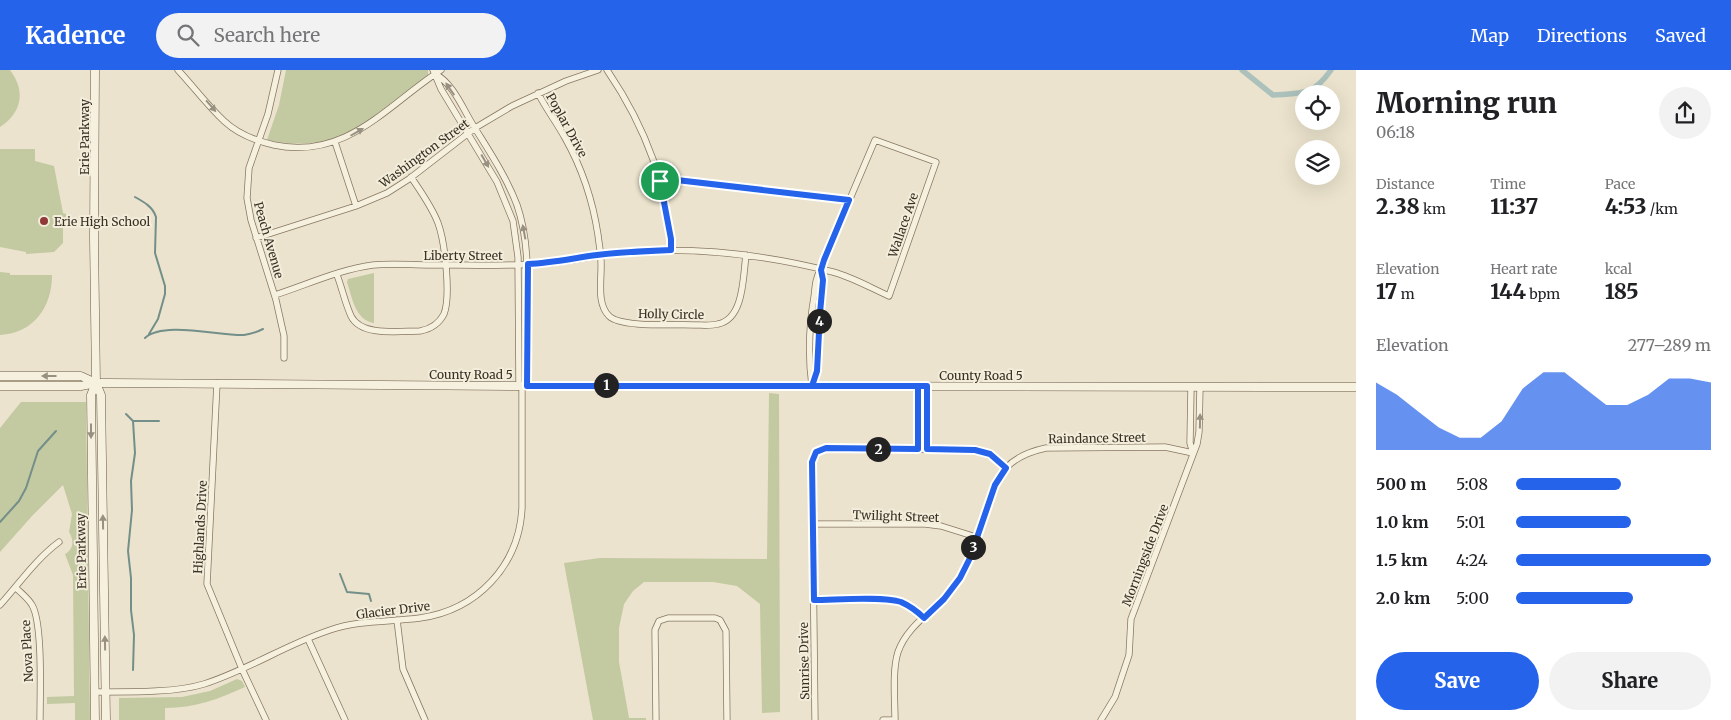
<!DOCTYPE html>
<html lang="en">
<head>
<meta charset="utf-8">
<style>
	body { margin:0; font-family:Merriweather,serif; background:#f2f2f2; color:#202124; height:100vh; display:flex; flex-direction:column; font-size:19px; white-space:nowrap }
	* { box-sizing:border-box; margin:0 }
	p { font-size:16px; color:#757577 }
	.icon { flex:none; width:28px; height:28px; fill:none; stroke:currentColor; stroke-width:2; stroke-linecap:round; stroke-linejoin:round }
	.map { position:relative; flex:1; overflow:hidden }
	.details { display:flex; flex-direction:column; background:#fff; width:375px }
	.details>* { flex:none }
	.controls { position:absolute; left:1295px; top:15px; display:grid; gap:10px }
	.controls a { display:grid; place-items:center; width:45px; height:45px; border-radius:50%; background:#fff; box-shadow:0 5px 20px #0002; font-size:25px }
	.pin { position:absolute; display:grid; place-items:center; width:42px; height:42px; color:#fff; margin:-21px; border:2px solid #fff; border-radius:50%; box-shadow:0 1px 5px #0007 }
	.km { position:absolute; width:25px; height:25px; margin:-12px; border-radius:50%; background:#222; color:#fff; font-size:14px; line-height:25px; text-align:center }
	.round { display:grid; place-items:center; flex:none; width:52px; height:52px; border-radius:26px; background:#f2f2f2 }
	.summary { display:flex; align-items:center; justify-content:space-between; height:85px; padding:0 20px }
	h1 { font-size:28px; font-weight:800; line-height:38px }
	.figures { display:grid; grid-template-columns:repeat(3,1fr); gap:8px; height:85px; padding:5px 20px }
	.figures div { display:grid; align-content:center }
	.figures b { font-size:21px; font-weight:800 }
	.figures small { font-size:14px; font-weight:400 }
	.figures p { font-size:14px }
	.chart { height:140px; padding:10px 20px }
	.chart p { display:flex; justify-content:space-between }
	.chart svg { width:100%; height:90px; margin-top:5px; fill:#2563eb; opacity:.7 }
	.action { display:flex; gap:10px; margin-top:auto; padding:10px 20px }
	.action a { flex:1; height:58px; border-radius:30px; background:#2563eb; color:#fff; font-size:20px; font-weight:800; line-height:58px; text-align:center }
	.action a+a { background:#f2f2f2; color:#202124 }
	ul { padding:0 20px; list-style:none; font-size:16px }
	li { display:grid; grid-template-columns:80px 60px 1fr; align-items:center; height:38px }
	li i { height:12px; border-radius:6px; background:#2563eb }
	header { display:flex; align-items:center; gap:30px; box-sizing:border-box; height:70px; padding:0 25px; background:#2563eb; color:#fff }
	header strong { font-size:24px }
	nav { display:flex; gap:28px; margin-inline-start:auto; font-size:18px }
	.search { width:350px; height:45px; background:#f2f2f2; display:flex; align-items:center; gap:12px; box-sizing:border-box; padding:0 18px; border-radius:28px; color:#757577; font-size:19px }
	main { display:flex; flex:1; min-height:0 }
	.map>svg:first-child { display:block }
</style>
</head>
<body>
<header>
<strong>Kadence</strong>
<div class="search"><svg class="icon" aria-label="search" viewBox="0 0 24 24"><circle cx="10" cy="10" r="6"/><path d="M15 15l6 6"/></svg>Search here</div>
<nav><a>Map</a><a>Directions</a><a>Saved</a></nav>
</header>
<main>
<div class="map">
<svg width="1356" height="650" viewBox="0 0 1356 650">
	<rect width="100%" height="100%" fill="#ebe3cd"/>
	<!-- green -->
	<path fill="#c3c9a1" d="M0 0H10C26 21 22 43 0 57Z
		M286 0H428V5C374 46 341 86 267 70L279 35Z
		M0 79H35V91L54 96 63 143 66 144V158H63V173L54 182 26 184V182L0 177Z
		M0 202 10 203V205H52C52 237 34 263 0 265Z
		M374 203V253C355 250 352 227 347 212L348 209Z
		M769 323 779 324 780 642 762 643 760 534 737 516 713 512H644L633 521 624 534 619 558V592L629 648H646V650H593L564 493 600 488 767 489Z
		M21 332H86L90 650H75V633L47 634V627L74 626 73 505 65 484C74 479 74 470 69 462L72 444 63 415 32 446 0 482V358Z
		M237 609 242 611 245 617C219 629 195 638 165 638V650H119V628L182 627 210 621Z"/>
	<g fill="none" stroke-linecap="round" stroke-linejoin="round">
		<!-- stream -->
		<path stroke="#738f89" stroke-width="2" d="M135 127C144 132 153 137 156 147L155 183 165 216V224L158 249 149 264
			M145 268C164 251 219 266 244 265 251 264 257 262 263 259
			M126 344 133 351 135 383 131 411 132 440 128 481 131 508V540L134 565 133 600
			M134 351H159
			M0 452 19 431 26 418 38 381 56 361
			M340 504 347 522 369 524 371 531"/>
		<!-- canal -->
		<path stroke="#acc1bb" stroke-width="5.5" d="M1242 0 1273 25C1302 23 1313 26 1331 0"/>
		<!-- street casing -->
		<g stroke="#877762" stroke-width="7">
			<path id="street" d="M178 0C193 16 207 35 224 51 238 64 256 71 274 75 347 90 387 35 441 0
				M278 0 268 44 249 98 247 128 251 150 276 230 284 266V288
				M433 0 441 19 497 112 513 151 518 187 519 316
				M607 0C643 53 668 115 671 180
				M435 4C453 13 463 39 473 55 489 81 506 106 517 135 528 167 528 202 527 236 527 263 527 289 527 316
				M538 23C546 39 557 53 565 68 582 98 593 132 598 165 599 174 601 183 601 192 602 209 596 233 609 246 621 258 677 254 695 255 702 255 711 256 718 254 744 249 743 207 746 185
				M335 72 356 136
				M659 111 668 109 849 130
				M256 168 356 136 387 123 409 109 475 58 512 36 566 11 598 0
				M337 205C342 218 345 233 351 246 361 267 400 261 420 261 431 259 439 254 444 244 451 226 445 172 438 153 432 137 421 122 411 107
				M275 225C306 215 341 199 373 195 392 193 411 195 430 195 466 195 503 196 540 194 574 192 607 182 641 181 706 178 771 186 833 202 852 207 871 218 889 226L936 92 875 70 824 190C822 196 819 201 817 208 815 213 815 221 814 227 809 256 808 286 812 316
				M217 313 207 514 242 599 266 650
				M813 314C820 291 818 266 819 243 821 229 824 215 821 200
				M917 316V379
				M1191 317 1190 373 1193 383
				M927 379V316
				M813 454H925L941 456 976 467
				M16 518C21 523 28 528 32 535 43 553 40 626 40 650
				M814 530C835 530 882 526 901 532 910 536 917 541 924 547
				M0 535C19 514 36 489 59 472
				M397 550 403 599 425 650
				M308 569 345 650
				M95 622C126 622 175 623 204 614 248 600 287 574 330 560 359 550 390 552 420 548 477 540 519 496 522 438V316
				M656 650 655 560 659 551 668 548H715L720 550 726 561 727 650
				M815 650 812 392 816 382 826 378 975 380 990 384 1006 398
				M883 650H895
				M895 650C895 630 892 601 898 582 909 550 945 536 961 506 973 483 980 457 989 432 993 420 997 408 1006 398 1016 387 1032 381 1046 378L1165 377 1193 383
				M1101 650 1115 627 1129 585 1131 549 1197 374 1199 362 1200 317"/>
		</g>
		<!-- secondary casing -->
		<g stroke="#695845" stroke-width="9">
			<path id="secondary" d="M95 0 94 168 96 313 101 325 106 650
				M0 306H81L96 313
				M0 316H81L96 313H108L519 316 1356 317
				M95 650 91 325 96 313"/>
		</g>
		<!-- street -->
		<use href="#street" stroke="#f6f0df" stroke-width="5.5"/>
		<!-- secondary -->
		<use href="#secondary" stroke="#f6f0df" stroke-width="8"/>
	</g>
	<!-- one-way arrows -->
	<defs><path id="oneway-solid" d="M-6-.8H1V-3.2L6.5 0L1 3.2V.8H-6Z" transform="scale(1.25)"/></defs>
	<g fill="#989081">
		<use href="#oneway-solid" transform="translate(450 19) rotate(-125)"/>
		<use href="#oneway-solid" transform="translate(211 36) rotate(49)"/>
		<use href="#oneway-solid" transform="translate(357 62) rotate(-30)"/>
		<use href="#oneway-solid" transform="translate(485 91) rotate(60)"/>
		<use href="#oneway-solid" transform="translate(524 162) rotate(-101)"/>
		<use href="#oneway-solid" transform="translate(49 306) rotate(-180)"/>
		<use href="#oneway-solid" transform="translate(1200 351) rotate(-89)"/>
		<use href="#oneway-solid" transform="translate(91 361) rotate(90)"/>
		<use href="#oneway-solid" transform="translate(103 452) rotate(-91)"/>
		<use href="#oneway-solid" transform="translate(105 573) rotate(-91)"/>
	</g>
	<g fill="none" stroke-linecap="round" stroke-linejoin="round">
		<!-- route casing -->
		<g stroke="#fff" stroke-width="10">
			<path id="route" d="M660 111 671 169V180C646 181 622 182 597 185 574 188 551 193 528 194L527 316H918V379L826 378 816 382 812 392 814 530C835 530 882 526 901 532 910 536 917 541 924 548L944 529 960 508 970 488 995 415 1006 398 990 384 975 380 927 379V316H812L817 301 820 243 823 210 821 200 824 190 849 130 668 109 660 111"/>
		</g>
		<!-- route -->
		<use href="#route" stroke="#2563eb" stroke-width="6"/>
	</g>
	<!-- markers -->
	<circle fill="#903938" stroke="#f3eddb" stroke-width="2" cx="44" cy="151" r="5"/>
	<g text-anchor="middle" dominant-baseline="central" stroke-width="4" stroke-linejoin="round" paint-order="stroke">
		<!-- street labels -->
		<g font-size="12" fill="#392f23" stroke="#f3eddb">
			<text transform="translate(567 55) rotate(61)">Poplar Drive</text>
			<text transform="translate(84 67) rotate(-90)">Erie Parkway</text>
			<text transform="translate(424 83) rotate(-36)">Washington Street</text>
			<text transform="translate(903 155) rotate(-71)">Wallace Ave</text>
			<text transform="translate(269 170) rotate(74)">Peach Avenue</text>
			<text x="463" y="185">Liberty Street</text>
			<text transform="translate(671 244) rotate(1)">Holly Circle</text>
			<text x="471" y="304">County Road 5</text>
			<text x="981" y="305">County Road 5</text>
			<text transform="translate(1097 368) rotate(-1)">Raindance Street</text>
			<text transform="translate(896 446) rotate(2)">Twilight Street</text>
			<text transform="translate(200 457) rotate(-87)">Highlands Drive</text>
			<text transform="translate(81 481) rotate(-91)">Erie Parkway</text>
			<text transform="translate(1145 485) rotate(-69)">Morningside Drive</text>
			<text transform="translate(393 540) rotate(-7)">Glacier Drive</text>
			<text transform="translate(27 581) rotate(-93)">Nova Place</text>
			<text transform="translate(804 591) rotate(-91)">Sunrise Drive</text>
		</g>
		<!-- poi labels -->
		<g font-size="12" fill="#392f23" stroke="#f3eddb" text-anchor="start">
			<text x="54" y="151">Erie High School</text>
		</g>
	</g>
</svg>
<div class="controls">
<a><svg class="icon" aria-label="locate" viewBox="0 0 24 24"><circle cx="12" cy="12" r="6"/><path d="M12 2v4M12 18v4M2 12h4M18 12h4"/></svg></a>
<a><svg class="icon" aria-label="layers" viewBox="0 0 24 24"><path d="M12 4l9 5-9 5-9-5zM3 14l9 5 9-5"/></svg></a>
</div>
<div class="pin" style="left:660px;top:111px;background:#1e9e55"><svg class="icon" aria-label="arrive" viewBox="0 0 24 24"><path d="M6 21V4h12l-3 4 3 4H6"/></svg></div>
<b class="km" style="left:606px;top:315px">1</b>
<b class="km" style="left:878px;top:379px">2</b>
<b class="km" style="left:973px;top:477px">3</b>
<b class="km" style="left:819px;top:251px">4</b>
</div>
<section class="details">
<div class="summary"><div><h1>Morning run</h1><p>06:18</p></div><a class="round"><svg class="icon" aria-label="share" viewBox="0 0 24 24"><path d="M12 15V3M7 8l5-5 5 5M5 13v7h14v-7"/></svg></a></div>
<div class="figures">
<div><p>Distance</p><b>2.38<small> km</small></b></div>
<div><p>Time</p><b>11:37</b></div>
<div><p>Pace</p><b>4:53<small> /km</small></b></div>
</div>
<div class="figures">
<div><p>Elevation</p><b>17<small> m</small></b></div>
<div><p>Heart rate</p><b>144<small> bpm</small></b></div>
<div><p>kcal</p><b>185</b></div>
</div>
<div class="chart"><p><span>Elevation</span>277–289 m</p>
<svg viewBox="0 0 160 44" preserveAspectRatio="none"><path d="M0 44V11L10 17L20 25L30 33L40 38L50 38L60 30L70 14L80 6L90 6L100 14L110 22L120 22L130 17L140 9L150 9L160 11V44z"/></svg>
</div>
<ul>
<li><b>500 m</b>5:08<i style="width:54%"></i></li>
<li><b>1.0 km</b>5:01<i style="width:59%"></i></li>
<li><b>1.5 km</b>4:24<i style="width:100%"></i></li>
<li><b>2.0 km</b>5:00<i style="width:60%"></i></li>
</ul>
<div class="action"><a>Save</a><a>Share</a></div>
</section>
</main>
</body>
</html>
